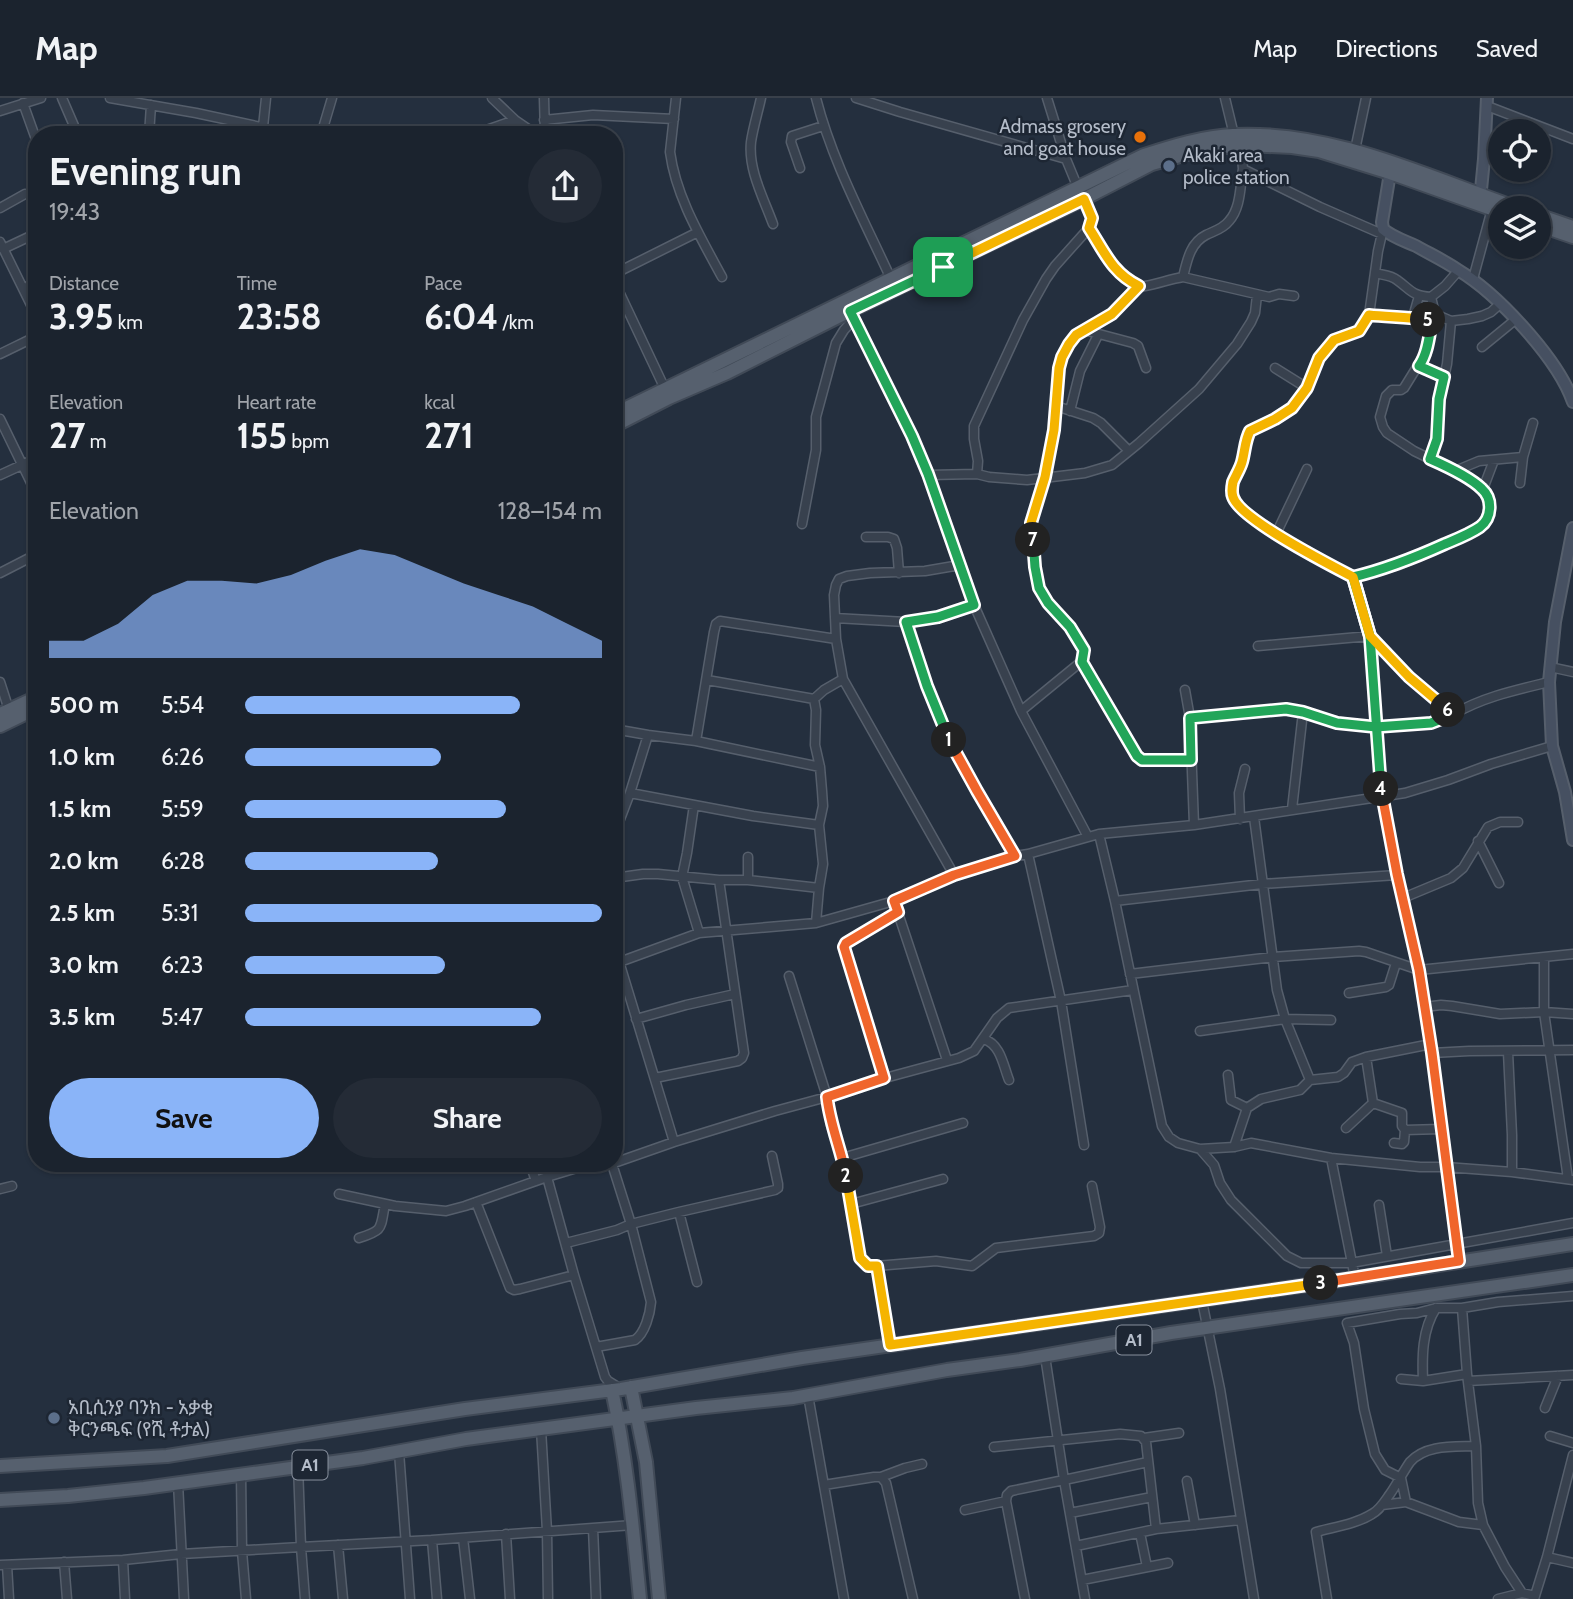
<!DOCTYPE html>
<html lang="en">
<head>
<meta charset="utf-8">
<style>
	body { margin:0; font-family:Cabin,"Noto Sans Ethiopic",sans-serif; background:#242b36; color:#f1f3f6; height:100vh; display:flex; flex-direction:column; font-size:26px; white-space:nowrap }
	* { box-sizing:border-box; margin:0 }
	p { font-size:23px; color:#a0a4aa }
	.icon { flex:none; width:38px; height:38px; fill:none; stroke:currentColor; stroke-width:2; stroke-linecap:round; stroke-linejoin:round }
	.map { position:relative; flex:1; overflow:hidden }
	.sheet { position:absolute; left:28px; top:28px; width:595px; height:1046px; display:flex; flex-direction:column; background:#1b232e; border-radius:28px; box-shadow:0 2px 5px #0004,0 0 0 2px #39404a }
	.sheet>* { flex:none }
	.buttons { position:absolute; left:1488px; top:21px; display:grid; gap:14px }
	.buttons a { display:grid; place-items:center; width:63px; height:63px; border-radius:50%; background:#1b232e; box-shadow:0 2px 5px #0004,0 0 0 2px #39404a; font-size:35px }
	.pin { position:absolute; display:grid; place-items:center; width:60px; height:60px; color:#fff; margin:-30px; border-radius:14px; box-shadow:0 4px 10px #0006 }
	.km { position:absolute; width:35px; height:35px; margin:-18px; border-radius:50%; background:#222; color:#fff; font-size:19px; line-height:35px; text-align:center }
	.round { display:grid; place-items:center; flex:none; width:74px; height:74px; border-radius:37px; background:#242b36 }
	.headline { display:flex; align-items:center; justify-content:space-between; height:119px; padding:0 21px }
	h1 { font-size:38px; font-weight:700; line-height:52px }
	.stats { display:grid; grid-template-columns:repeat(3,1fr); gap:10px; height:119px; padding:7px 21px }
	.stats div { display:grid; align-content:center }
	.stats b { font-size:35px; font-weight:700 }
	.stats small { font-size:19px; font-weight:400 }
	.stats p { font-size:19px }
	.chart { height:196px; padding:14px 21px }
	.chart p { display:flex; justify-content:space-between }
	.chart svg { width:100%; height:126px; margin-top:7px; fill:#8ab4f8; opacity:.7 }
	.action { display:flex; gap:14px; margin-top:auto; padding:14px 21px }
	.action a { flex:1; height:80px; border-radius:42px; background:#8ab4f8; color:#111; font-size:28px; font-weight:700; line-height:80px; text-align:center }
	.action a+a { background:#242b36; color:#f1f3f6 }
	ul { padding:0 21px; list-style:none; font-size:23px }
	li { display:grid; grid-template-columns:112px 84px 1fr; align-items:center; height:52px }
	li i { height:18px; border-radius:9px; background:#8ab4f8 }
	header { display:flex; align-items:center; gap:42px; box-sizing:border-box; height:98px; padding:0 35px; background:#1b232e; border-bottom:2px solid #39404a }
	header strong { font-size:33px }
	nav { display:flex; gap:38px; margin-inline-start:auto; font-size:24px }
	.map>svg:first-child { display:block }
</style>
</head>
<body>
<header>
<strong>Map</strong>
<nav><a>Map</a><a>Directions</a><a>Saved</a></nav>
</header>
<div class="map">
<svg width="1573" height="1501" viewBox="0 0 1573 1501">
	<rect width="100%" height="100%" fill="#242f3e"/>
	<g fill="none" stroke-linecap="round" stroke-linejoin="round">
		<!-- street casing -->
		<g stroke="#565f6c" stroke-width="11">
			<path id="street" d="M62 0 78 37
				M110 0 196 15 298 37
				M492 0 515 22 537 37
				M544 0 545 37
				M676 0 670 54C676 99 701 140 722 179
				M761 0C758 14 753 30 751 44 748 72 764 101 773 126
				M816 0C832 63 864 122 891 181
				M856 0 900 14 1066 61
				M1047 0 1066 61 1078 90
				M1225 0 1234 37
				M23 5 37 44
				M1487 8 1573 41
				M0 13 41 0
				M544 22 593 17 674 21
				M263 29 266 0
				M149 37 151 7
				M321 37 332 0
				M472 37 515 22
				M1241 47 1243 71 1320 109 1382 136
				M1355 52 1366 0
				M800 70 791 44 792 38 823 28
				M0 110 25 96
				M1089 130C1100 147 1120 191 1145 188 1158 186 1170 181 1183 179L1269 199 1279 196 1294 198
				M1383 131 1378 153 1369 217 1362 227 1354 235 1334 242 1319 260 1307 290 1292 310 1275 321 1250 333C1245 342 1245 353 1242 364 1239 375 1228 387 1232 399 1240 421 1330 467 1353 479L1399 467 1457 440 1480 429 1487 423 1490 413 1488 398 1483 391 1455 373 1414 353 1387 335 1383 329 1380 319 1386 298 1392 292H1401L1404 290 1425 256 1432 223 1435 216 1431 199
				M0 144 37 219
				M3 151 37 135
				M1375 175C1382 177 1391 177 1397 182 1411 192 1412 198 1431 199L1445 188 1459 172
				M614 176 698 134
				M1183 179C1187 163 1190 145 1206 137 1214 133 1223 131 1229 123 1241 110 1240 88 1243 71
				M1473 181 1492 111
				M614 183 665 291
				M23 190 37 186
				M848 210 912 338 928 377 974 507 1021 613 1088 739
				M1435 216 1451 223 1468 221 1482 218 1491 214 1501 205
				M1369 217C1390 219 1411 219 1432 223
				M1413 219 1419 198
				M1084 232 1133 245 1138 248 1146 270
				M1482 249 1515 222
				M0 256 37 238
				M1419 268 1444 279
				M1275 270 1307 290
				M1056 308 1093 320 1101 325 1129 353
				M1070 313 1080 273 1098 237
				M0 321 37 397
				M1430 361 1437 341 1439 301 1447 266 1451 223
				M1455 373 1479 363 1523 359
				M977 376 989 379 1027 382 1085 375 1112 367 1139 345 1199 291 1237 246 1251 224 1255 215 1257 197
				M0 377 37 360
				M928 377 977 376 978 363 974 341V328L1023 222 1046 181 1055 168 1089 130 1092 120 1084 101
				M1520 385 1523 359 1533 325
				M1483 391 1494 362
				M802 426 816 352V319L836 245 844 232 854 221
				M1276 436 1307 371
				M866 439H888L894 441 897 450 899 475
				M0 475 37 456
				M1353 479 1370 538 1381 697 1397 777 1419 872 1432 955 1459 1163
				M974 507 938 519 906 524C919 563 932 603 948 641 967 681 992 719 1015 758
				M835 520 906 524
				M836 541 834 497 836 487 839 481 847 478 870 475 925 473 960 467
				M1258 548 1370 538 1409 579 1454 616C1483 599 1516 592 1549 584
				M1082 563 1084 552 1081 547 1065 522 1048 505 1039 490 1035 469 1031 425 1045 379 1054 332 1059 270 1062 259 1076 237 1112 216 1139 188
				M1550 569 1573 574
				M707 582 814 601 824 592 843 581
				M0 584 9 612
				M1185 592 1190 620
				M1021 613 1082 563 1137 658C1148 667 1176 662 1191 661
				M1303 614C1347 630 1410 635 1454 616
				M614 631 648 637 630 695 614 737
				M648 637 696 643 820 669
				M696 643 714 534 716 526 720 523 836 541 843 581 954 777 1015 758 1028 756 1099 736 1194 727 1405 695 1448 682 1491 666 1552 648
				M630 695 753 718 819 727
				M694 707 687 755 682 779 699 835
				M1240 721 1239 695 1245 671
				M1194 727 1190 620 1286 611 1303 614 1292 711
				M1099 736 1115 803 1162 1028 1169 1039 1178 1045 1200 1051 1234 1049 1251 1045 1331 1060 1420 1069H1446L1512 1074 1573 1082
				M1478 743 1499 785
				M1028 756 1061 903 1084 1047
				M614 780 643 776H658L719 782H748L819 790
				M748 782V759
				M1403 800 1451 780 1463 770 1488 729 1500 724H1518
				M894 803 947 962
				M1115 803 1262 786 1397 777
				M816 825 894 803 954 777
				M614 847 674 1044
				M1544 859V914L1568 1081
				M614 866 699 835 816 825 819 790 823 766 819 727 823 708 822 693 820 669 815 647 816 612 814 601
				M1130 876 1273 859 1359 853 1366 854 1419 872 1573 856
				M789 878 827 999 831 1027 842 1060 860 1160 868 1168H876L890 1247
				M1349 895 1386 889 1389 887 1396 865
				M1424 909 1441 907 1452 908 1500 916 1544 914 1573 916
				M636 921 686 907 735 896
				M1200 933 1285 921 1331 922
				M984 941C1001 947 1003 967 1009 982
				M1508 954 1512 1037V1074
				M1432 955 1469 953 1573 952
				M1366 959 1373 1005
				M1228 977 1231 1002 1247 1010
				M655 980 738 963 742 960 744 955 719 782
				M885 980 844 849 846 845 898 814
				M1310 982 1338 979 1344 975 1352 964 1366 959 1431 946
				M1373 1005 1402 1015V1028L1405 1032 1404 1044 1402 1046 1394 1045
				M1346 1030 1373 1005
				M1405 1032 1441 1031
				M1234 1049 1247 1010 1261 1001 1300 992 1310 982 1285 921 1277 892 1254 719
				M1200 1051 1214 1067 1220 1085 1231 1102 1287 1158 1301 1165H1351L1573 1125
				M842 1060 963 1025
				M1331 1060 1355 1180
				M614 1065 674 1044 775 1013 827 999 885 980 959 960 974 953 997 920 1009 910 1133 892
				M530 1066 536 1083
				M547 1079 574 1177 605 1279 608 1283 621 1291
				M0 1091 12 1088
				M339 1096 395 1108 446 1113 465 1108 547 1079 590 1066
				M476 1104 510 1190 514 1192 520 1191 574 1177
				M851 1106 943 1081
				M1379 1107 1387 1158
				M679 1114 697 1184
				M359 1140C384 1132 380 1131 385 1106
				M566 1145 617 1132 631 1126 679 1114 775 1092 778 1090V1086L772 1058
				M876 1168 936 1163 972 1168 996 1150 1094 1138 1099 1135 1100 1129 1092 1088
				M1202 1203 1220 1291 1254 1501
				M1462 1210 1467 1276 1476 1348 1478 1405 1483 1427 1505 1469 1522 1495
				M596 1249 635 1242C645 1235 650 1216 651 1204L631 1126 612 1066
				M1045 1258 1064 1382 1148 1364
				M1401 1281 1423 1283 1467 1276
				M1423 1283C1422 1258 1422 1232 1436 1210
				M1468 1283 1573 1277
				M808 1297 844 1501
				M1545 1310 1558 1278
				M541 1331 547 1433 548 1501
				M1550 1338 1573 1345
				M1144 1340 1179 1335
				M994 1349 1120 1336 1141 1338 1146 1344 1156 1431
				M399 1354 410 1501
				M298 1368 301 1449 432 1442 633 1427
				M241 1376 242 1453 246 1501
				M881 1379 905 1370 922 1366
				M1187 1383 1195 1427
				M178 1385 184 1501
				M824 1387 874 1379H881L886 1385 913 1501
				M1406 1404 1401 1380 1385 1372 1375 1356 1364 1311 1354 1245 1347 1225 1400 1216 1417 1215 1436 1210H1462L1498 1204 1573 1198
				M1382 1407 1406 1404 1459 1424 1483 1427
				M965 1412 1006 1403
				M1070 1415 1152 1399
				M593 1430 596 1501
				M1140 1435 1147 1469
				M506 1436 510 1501
				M463 1440 470 1501
				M432 1442 437 1501
				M338 1447 343 1501
				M1076 1448 1156 1431 1240 1422
				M1547 1459 1573 1465
				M123 1462 125 1501
				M64 1464 67 1501
				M0 1467 123 1462 181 1456 301 1449 305 1501
				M7 1467 9 1501
				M1082 1482 1168 1465
				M1025 1501 1006 1403 1007 1397 1011 1393 1064 1382 1085 1501
				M1327 1501 1316 1434C1334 1429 1356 1426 1372 1416 1380 1412 1385 1403 1390 1396 1397 1386 1403 1374 1410 1364 1426 1346 1455 1349 1476 1348
				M1498 1501 1522 1495 1535 1498
				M1534 1501 1547 1459 1573 1357"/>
		</g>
		<!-- secondary casing -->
		<g stroke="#565f6c" stroke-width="14">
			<path id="secondary" d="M1390 75 1382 124 1383 131C1392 139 1405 143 1416 148 1430 156 1445 163 1458 172 1498 196 1558 261 1573 304
				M1480 102 1484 61 1487 0
				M1573 430 1555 524 1549 584 1552 648 1565 694 1573 742"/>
		</g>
		<!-- primary casing -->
		<g stroke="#414a57" stroke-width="16">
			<path id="primary" d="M1538 117 1573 129
				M1538 127 1573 139
				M614 316 1144 57C1172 48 1204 38 1233 37 1333 32 1426 78 1518 110
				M614 328 669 300 727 275 850 213 1084 101 1152 66 1204 51 1246 47 1292 49 1319 53 1390 75 1500 114
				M0 616 37 599
				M0 628 37 610
				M631 1289 646 1364 659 1501
				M612 1292C627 1361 633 1431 640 1501
				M0 1368 167 1358 465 1311 621 1291 802 1260 1355 1180 1573 1146
				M0 1402 68 1398 144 1390 363 1360 466 1341 696 1310 793 1300 947 1272 1020 1262 1171 1235 1573 1177"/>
		</g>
		<!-- street -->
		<use href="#street" stroke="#38414e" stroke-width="8"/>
		<!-- secondary -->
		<use href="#secondary" stroke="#465061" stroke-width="10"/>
		<!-- primary -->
		<use href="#primary" stroke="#56606e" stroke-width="12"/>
	</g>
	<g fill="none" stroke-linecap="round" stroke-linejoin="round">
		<!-- split-1 casing -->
		<g stroke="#fff" stroke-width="14">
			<path id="split-1" d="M943 169 850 213 912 338 928 376 974 507 938 519 906 524 927 588 949 642"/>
		</g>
		<!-- split-2 casing -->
		<g stroke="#fff" stroke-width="14">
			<path id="split-2" d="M846 1078C841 1051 830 1027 827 999L884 980 844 849 846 845 898 814 894 803 954 777 1015 758 977 693 949 642"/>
		</g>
		<!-- split-3 casing -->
		<g stroke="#fff" stroke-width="14">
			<path id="split-3" d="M846 1078 860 1160 868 1168H877L890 1247 1321 1185"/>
		</g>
		<!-- split-4 casing -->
		<g stroke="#fff" stroke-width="14">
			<path id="split-4" d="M1321 1185 1459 1163 1432 955 1419 872 1397 776 1381 691"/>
		</g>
		<!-- split-5 casing -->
		<g stroke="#fff" stroke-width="14">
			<path id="split-5" d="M1381 691 1370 538 1353 479C1387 471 1414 460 1445 446 1457 441 1470 436 1480 429 1492 420 1493 401 1482 391 1470 379 1446 368 1430 361L1437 341 1439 301 1444 279 1419 268C1428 255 1429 238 1432 223L1428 222"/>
		</g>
		<!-- split-6 casing -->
		<g stroke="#fff" stroke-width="14">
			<path id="split-6" d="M1428 222C1409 219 1389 219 1369 217L1359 233 1334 242 1319 260 1307 290 1292 310 1275 321 1250 333C1245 342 1245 353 1242 364 1240 371 1236 377 1233 384 1232 389 1231 394 1233 399 1240 421 1330 467 1353 479L1370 538 1409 579 1448 612"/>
		</g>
		<!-- split-7 casing -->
		<g stroke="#fff" stroke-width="14">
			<path id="split-7" d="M1033 442 1035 469 1039 490 1048 505 1070 529 1084 552 1082 564 1137 658 1142 662H1191L1190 620 1286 611 1303 614 1337 625 1376 629 1431 625 1454 616 1448 612"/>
		</g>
		<!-- split-8 casing -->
		<g stroke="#fff" stroke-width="14">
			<path id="split-8" d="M943 169 1084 101 1092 120 1089 130C1104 153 1112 175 1139 188L1112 216 1076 237 1069 246 1062 259 1059 270 1054 332 1045 379 1031 425 1033 442"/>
		</g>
		<!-- split-1 -->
		<use href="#split-1" stroke="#22a559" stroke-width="9"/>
		<!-- split-2 -->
		<use href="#split-2" stroke="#f0652b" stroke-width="9"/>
		<!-- split-3 -->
		<use href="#split-3" stroke="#f5b400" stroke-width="9"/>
		<!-- split-4 -->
		<use href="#split-4" stroke="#f0652b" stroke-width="9"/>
		<!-- split-5 -->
		<use href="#split-5" stroke="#22a559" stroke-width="9"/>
		<!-- split-6 -->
		<use href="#split-6" stroke="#f5b400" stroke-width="9"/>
		<!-- split-7 -->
		<use href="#split-7" stroke="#22a559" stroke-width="9"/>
		<!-- split-8 -->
		<use href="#split-8" stroke="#f5b400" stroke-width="9"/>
	</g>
	<!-- markers -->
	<circle fill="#e8710a" stroke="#1d2633" stroke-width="2.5" cx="1140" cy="39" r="7"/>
	<g fill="#5c6f8a" stroke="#1d2633" stroke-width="2.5">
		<circle cx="1169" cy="68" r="7"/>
		<circle cx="54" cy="1320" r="7"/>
	</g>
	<g text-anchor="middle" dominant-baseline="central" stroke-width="5" stroke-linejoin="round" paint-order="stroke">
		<!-- shield labels -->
		<g fill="#1d2633" stroke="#878f9c" stroke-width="2">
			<rect x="1116.5" y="1227.5" width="35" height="29" rx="5"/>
			<rect x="292.5" y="1352.5" width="35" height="29" rx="5"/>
		</g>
		<g font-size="18" font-weight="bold" fill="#b4bcc9">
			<text x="1134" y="1242">A1</text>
			<text x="310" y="1367">A1</text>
		</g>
		<!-- poi labels -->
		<g font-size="19" fill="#b4bcc9" stroke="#1d2633" text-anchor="start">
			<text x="1126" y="28" text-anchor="end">Admass grosery<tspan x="1126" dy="22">and goat house</tspan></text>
			<text x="1183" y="57">Akaki area<tspan x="1183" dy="22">police station</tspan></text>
			<text x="68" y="1309">አቢሲንያ ባንክ - አቃቂ<tspan x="68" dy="22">ቅርንጫፍ (የሺ ቶታል)</tspan></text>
		</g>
	</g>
</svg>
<div class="buttons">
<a><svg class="icon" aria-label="locate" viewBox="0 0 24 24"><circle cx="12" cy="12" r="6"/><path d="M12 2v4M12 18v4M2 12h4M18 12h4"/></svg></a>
<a><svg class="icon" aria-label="layers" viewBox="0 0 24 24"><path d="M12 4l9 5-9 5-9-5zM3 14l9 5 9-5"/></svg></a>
</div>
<div class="pin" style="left:943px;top:169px;background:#1e9e55"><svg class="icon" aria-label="arrive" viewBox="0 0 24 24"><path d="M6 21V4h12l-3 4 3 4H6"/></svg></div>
<b class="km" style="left:949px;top:642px">1</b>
<b class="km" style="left:846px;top:1078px">2</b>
<b class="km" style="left:1321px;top:1185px">3</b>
<b class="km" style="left:1381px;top:691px">4</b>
<b class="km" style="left:1428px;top:222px">5</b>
<b class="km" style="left:1448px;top:612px">6</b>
<b class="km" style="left:1033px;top:442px">7</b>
<section class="sheet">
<div class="headline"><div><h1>Evening run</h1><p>19:43</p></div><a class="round"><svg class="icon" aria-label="share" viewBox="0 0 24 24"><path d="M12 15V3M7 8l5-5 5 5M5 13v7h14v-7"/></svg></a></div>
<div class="stats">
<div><p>Distance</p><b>3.95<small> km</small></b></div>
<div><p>Time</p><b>23:58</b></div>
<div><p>Pace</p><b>6:04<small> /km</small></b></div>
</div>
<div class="stats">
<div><p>Elevation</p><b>27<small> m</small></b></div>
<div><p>Heart rate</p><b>155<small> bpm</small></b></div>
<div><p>kcal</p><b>271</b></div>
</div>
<div class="chart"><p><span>Elevation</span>128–154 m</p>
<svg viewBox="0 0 160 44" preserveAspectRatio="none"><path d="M0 44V38L10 38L20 32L30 22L40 17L50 17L60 18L70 15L80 10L90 6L100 8L110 13L120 18L130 22L140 26L150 32L160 38V44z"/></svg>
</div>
<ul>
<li><b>500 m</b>5:54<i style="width:77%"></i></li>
<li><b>1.0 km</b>6:26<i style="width:55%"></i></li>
<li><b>1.5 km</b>5:59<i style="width:73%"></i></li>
<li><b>2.0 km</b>6:28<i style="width:54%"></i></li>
<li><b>2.5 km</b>5:31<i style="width:100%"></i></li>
<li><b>3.0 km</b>6:23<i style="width:56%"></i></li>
<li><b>3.5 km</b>5:47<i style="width:83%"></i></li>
</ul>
<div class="action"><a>Save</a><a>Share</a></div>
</section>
</div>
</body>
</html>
